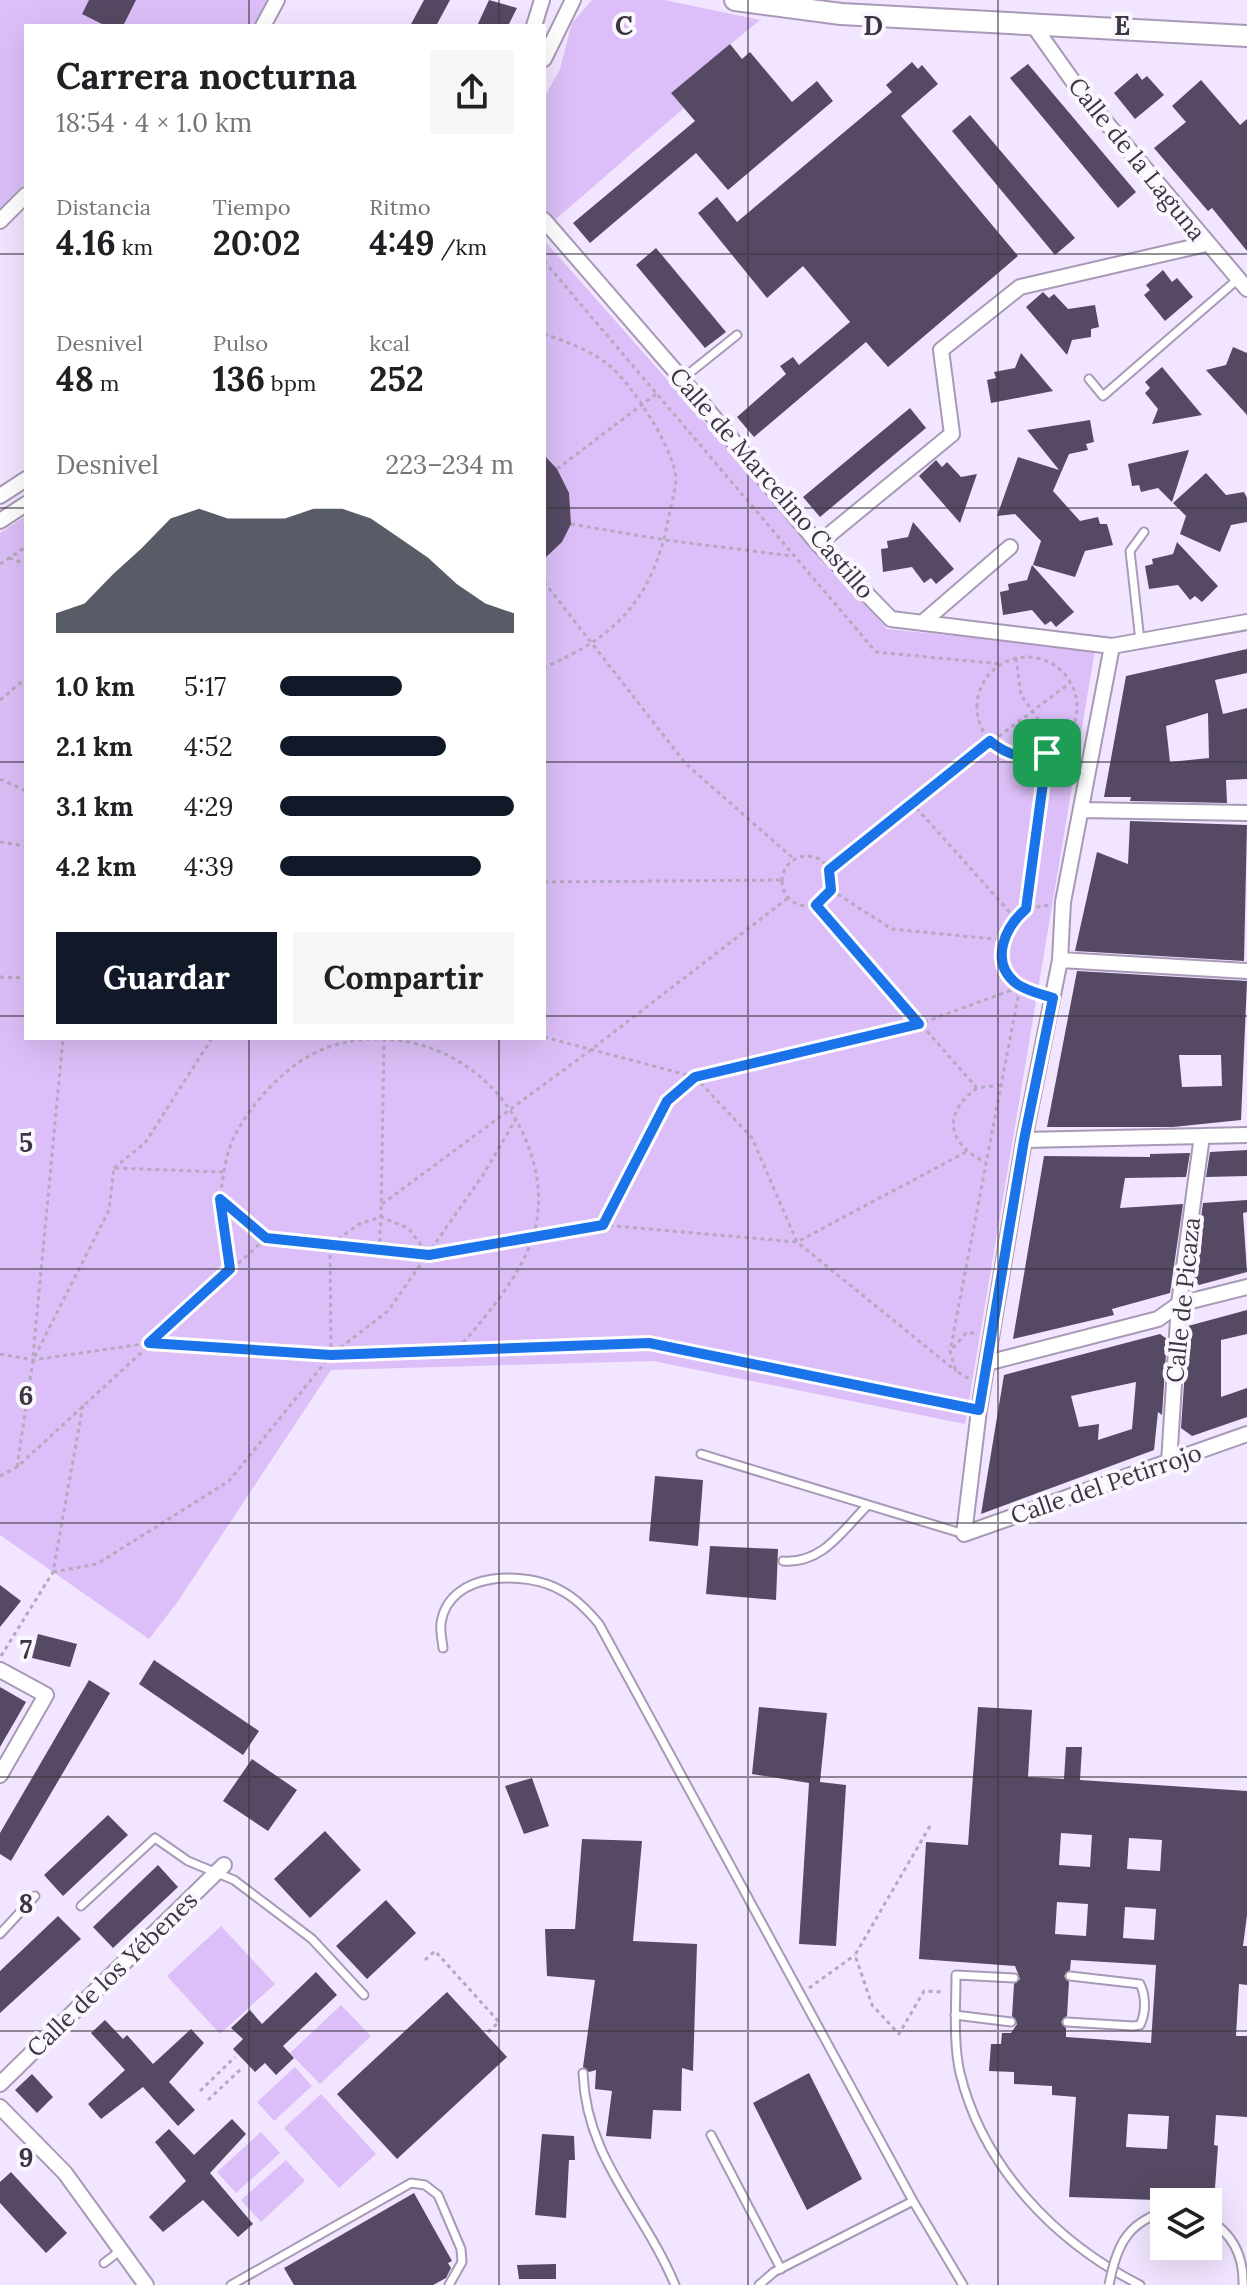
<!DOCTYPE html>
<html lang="es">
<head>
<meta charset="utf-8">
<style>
	body { margin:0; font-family:Lora,serif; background:#f6f6f6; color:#202124; height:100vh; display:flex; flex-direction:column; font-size:30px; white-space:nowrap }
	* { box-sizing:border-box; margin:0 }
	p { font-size:26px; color:#757577 }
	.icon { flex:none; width:44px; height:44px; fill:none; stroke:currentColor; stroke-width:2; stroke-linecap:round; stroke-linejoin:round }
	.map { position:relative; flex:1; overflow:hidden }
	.sheet { position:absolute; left:24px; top:24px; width:522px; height:1016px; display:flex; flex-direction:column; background:#fff; border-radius:0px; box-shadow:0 8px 32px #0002 }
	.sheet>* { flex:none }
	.tools { position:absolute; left:1150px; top:2188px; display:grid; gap:16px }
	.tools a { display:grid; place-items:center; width:72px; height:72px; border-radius:0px; background:#fff; box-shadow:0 8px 32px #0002; font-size:40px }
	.pin { position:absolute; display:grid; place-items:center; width:68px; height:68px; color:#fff; margin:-34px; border-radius:16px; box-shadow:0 4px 12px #0006 }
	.round { display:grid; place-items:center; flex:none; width:84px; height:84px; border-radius:0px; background:#f6f6f6 }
	.overview { display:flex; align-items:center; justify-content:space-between; height:136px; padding:0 32px }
	h1 { font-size:36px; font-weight:700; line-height:60px }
	.stats { display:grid; grid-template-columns:repeat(3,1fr); gap:12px; height:136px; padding:8px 32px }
	.stats div { display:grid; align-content:center }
	.stats b { font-size:34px; font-weight:700 }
	.stats small { font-size:22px; font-weight:400 }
	.stats p { font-size:22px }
	.chart { height:224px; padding:16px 32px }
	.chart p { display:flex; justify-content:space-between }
	.chart svg { width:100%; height:144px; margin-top:8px; fill:#111827; opacity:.7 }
	.primary-button { display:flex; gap:16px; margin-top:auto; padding:16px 32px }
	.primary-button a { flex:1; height:92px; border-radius:0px; background:#111827; color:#fff; font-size:32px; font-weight:700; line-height:92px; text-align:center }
	.primary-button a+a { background:#f6f6f6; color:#202124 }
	ul { padding:0 32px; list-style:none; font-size:26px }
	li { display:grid; grid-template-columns:128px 96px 1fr; align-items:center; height:60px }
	li i { height:20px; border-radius:10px; background:#111827 }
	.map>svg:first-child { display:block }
</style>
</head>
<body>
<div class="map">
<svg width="1247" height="2285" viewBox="0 0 1247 2285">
	<rect width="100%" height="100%" fill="#f2e5ff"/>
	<!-- green -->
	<path fill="#dcbff8" d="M0 0H277L263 26H26V195L0 221Z
		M592 0H664L760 20 671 93 684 108 549 225 544 220V98L560 69 572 23Z
		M544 240 887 629 1095 650 965 1424 653 1361 331 1370 176 1604 149 1639 0 1535V533L26 516V1038H544Z
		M221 1926 275 1984 220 2034 167 1976Z
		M341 2005 371 2036 320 2084 290 2053Z
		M295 2067 312 2086 274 2121 257 2102Z
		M321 2094 376 2154 339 2188 284 2128Z
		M261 2132 280 2153 236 2193 217 2172Z
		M286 2160 305 2181 261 2222 241 2200Z"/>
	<!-- building -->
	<path fill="#564963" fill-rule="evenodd" d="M89 0H136L123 26H106L82 14Z
		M424 0H450L436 26H410Z
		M489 0 517 8 508 26H477Z
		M730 44 742 59 750 52 792 102 817 81 833 101 728 190 696 153 590 243 573 223 695 121 671 93Z
		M912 62 918 69 922 65 938 84 901 116 1018 256 888 367 866 342 754 437 737 417 786 374 780 366 793 357 799 365 850 322 803 266 767 298 698 213 717 197 737 222 892 92 886 85Z
		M1028 64 1136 192 1118 208 1010 78Z
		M1137 73 1142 80 1147 76 1164 95 1135 119 1114 93Z
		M1201 80 1240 125 1247 119V251L1212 208 1208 211 1154 148 1186 122 1172 106Z
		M970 115 1075 238 1055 255 952 131Z
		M656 248 726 332 705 348 636 265Z
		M1163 270 1172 282 1177 278 1193 297 1165 321 1144 295 1150 290 1146 285Z
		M1043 292 1049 298 1054 294 1068 309 1095 305 1099 327 1091 329V337L1072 340 1067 355 1026 307Z
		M1233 347 1247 353V415L1206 370 1226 365Z
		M1021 353 1053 391 991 403 987 380 996 378 994 372 1015 368Z
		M1162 367 1202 415 1152 424 1158 409 1145 393 1150 388 1145 382Z
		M910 408 926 428 820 517 803 497Z
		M1090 420 1094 442 1086 444 1088 450 1069 454 1053 491 1080 521 1098 517 1100 524H1107L1113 545 1085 551 1075 577 1033 565 1041 541 1015 514 997 516 1018 457 1059 470 1027 430Z
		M1189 450 1172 502 1158 488 1141 492 1139 485 1132 486 1128 464Z
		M544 455 557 469 569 493 571 524 562 542 544 559Z
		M936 460 942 467 947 462 961 477 977 474 960 523 919 476Z
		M1206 473 1226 495 1244 492 1247 498V522L1231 525 1220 552 1180 534 1186 516 1173 503Z
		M913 522 954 569 936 584 931 578 924 583 912 567 883 572 881 549 888 548 887 541 908 537Z
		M1177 542 1218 586 1202 602 1195 596 1190 600 1178 585 1149 589 1145 566 1153 564 1152 559 1173 554Z
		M1032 565 1074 612 1056 627 1051 621 1045 625 1032 610 1003 615 1000 592 1009 590 1008 584 1027 580Z
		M1247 649V673L1215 680 1223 714 1247 708V779L1226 780 1227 803 1130 801 1131 797H1104L1126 676ZM1208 713 1209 758 1170 762 1166 726Z
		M1130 821 1247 825 1244 961 1075 951 1097 852 1128 864Z
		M1077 971 1247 981 1241 1120 1173 1127H1047ZM1179 1055H1221L1222 1086 1182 1087Z
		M1247 1150V1176L1206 1177 1210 1152Z
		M1190 1153 1186 1177 1125 1178 1120 1208 1183 1204 1170 1293 1112 1309 1114 1315 1013 1339 1044 1156 1150 1157V1154Z
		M1247 1200V1212L1243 1213 1247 1272 1199 1285 1193 1279 1203 1203Z
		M1247 1310V1334L1221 1340V1397L1247 1388V1417L1192 1436 1181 1428 1188 1326Z
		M1160 1334 1167 1339 1162 1415 1158 1412 1154 1450 981 1514 1004 1375ZM1136 1382 1132 1429 1098 1440 1099 1424 1079 1427 1071 1396Z
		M655 1476 703 1480 698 1546 649 1541Z
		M710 1546 778 1549 776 1600 706 1594Z
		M0 1585 21 1601 0 1627Z
		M38 1634 77 1644 70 1667 32 1658Z
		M154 1660 259 1731 243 1755 139 1684Z
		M89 1680 110 1693 11 1861 0 1854V1833Z
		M0 1687 26 1702 0 1747Z
		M759 1707 827 1713 820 1782 846 1785 836 1946 799 1944 809 1783 752 1774Z
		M978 1707 1032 1710 1028 1777 1064 1779 1066 1747H1082L1080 1780 1247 1791V1915L1243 1946H1247V1985L1239 1984 1236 2036H1247V2117L1216 2115 1214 2145 1218 2146 1214 2202 1069 2197 1076 2097 1052 2095V2086L1014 2084V2072L989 2071 991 2044H1001L1002 2033H1011L1017 2024 1012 2016 1014 1984 1020 1979 1015 1966 919 1959 926 1842 968 1845ZM1061 1833 1092 1835 1090 1867 1059 1865ZM1129 1838 1162 1840 1160 1871 1127 1869ZM1057 1902 1088 1904 1086 1936 1055 1934ZM1125 1907 1156 1909 1154 1940 1123 1938ZM1071 1960 1156 1965 1151 2043 1066 2037V2028L1061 2022 1067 2016 1069 1982 1064 1976 1070 1970ZM1128 2114 1169 2116 1167 2149 1126 2147Z
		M252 1759 297 1790 268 1831 223 1801Z
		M532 1778 549 1826 524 1834 505 1786Z
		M108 1815 128 1835 63 1896 44 1875Z
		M325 1831 361 1870 310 1918 274 1879Z
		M582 1839 642 1841 633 1941 697 1944 693 2071 682 2068 681 2111 653 2110 651 2139 606 2136 612 2091 595 2089 596 2070 589 2072 583 2067 595 1980 547 1976 545 1929H575Z
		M158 1865 178 1887 113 1948 93 1927Z
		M386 1900 416 1933 367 1979 336 1946Z
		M58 1916 81 1939 0 2013V1971Z
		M316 1972 337 1995 283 2046 294 2058 276 2075 265 2063 255 2072 233 2049 243 2039 231 2028 250 2010 262 2024Z
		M447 1992 507 2057 397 2159 337 2094Z
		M105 2020 123 2039 127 2035 153 2064 191 2029 204 2043 169 2082 195 2110 178 2126 143 2087 101 2119 88 2104 125 2070 91 2033Z
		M809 2073 862 2179 807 2210 753 2103Z
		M32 2074 53 2097 37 2113 15 2090Z
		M232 2119 246 2134 210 2173 253 2224 238 2237 203 2200 163 2232 149 2217 186 2181 155 2142 169 2129 194 2155Z
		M542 2134 574 2136 575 2160H569L566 2218 535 2215Z
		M11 2172 67 2233 46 2253 0 2203V2182Z
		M414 2193 452 2261 448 2263 451 2268 446 2278 433 2285H294L284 2268Z
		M556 2264V2279H519L517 2265Z"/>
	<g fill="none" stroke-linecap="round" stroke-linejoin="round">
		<!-- service casing -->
		<g stroke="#a899b7" stroke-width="11">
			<path id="service" d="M682 379 737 335
				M1089 379 1103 396 1238 279
				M1140 641 1130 551 1144 532
				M701 1454 964 1534
				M783 1561C822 1564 841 1532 867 1506
				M443 1648C442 1640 440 1630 441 1623 449 1570 527 1570 562 1591 577 1599 589 1612 599 1624L913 2201 963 2285
				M81 1906 155 1838 188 1861 234 1880 312 1939 364 1995
				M0 1934 35 1896
				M1014 1978 956 1975C956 2007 953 2042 960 2073 983 2167 1055 2242 1140 2285
				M955 2015 1011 2022
				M1067 2022 1133 2026 1140 2025C1146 2013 1146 1996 1140 1984L1070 1976
				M583 2073C586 2159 644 2210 675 2285
				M711 2135 781 2269
				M1208 2219C1233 2234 1244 2256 1243 2285
				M104 2263 121 2250
				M231 2285 411 2183 425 2185 438 2195 461 2249 462 2262 449 2285
				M759 2285 774 2272 913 2201"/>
		</g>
		<!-- minor casing -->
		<g stroke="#a899b7" stroke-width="18">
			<path id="minor" d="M1033 25 1082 94 1247 289
				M263 26 277 0
				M534 26 542 0
				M544 59 573 0
				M544 220 682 379 818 544 891 619 1112 646 1247 622
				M0 221 26 195
				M0 496 26 479
				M0 521 26 504
				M818 544 952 434 941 350 1020 287 1206 244
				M922 623 1010 547
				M1112 646 1063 902 1060 960 1024 1140 979 1410 964 1534 1247 1434
				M1082 810 1247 813
				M1060 960 1247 971
				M1024 1140 1247 1135
				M987 1363 1158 1319 1179 1304 1247 1287
				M1169 1463 1179 1304 1202 1136
				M0 1670 46 1695 0 1775
				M0 2084 224 1865
				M0 2107 65 2173 146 2285"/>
		</g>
		<!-- secondary casing -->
		<g stroke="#a899b7" stroke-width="24">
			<path id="secondary" d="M735 0 841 14 1247 36"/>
		</g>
		<!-- path -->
		<path stroke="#b4a9be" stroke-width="3" stroke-dasharray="4 4" stroke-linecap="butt" d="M544 261 876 652 1001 664
			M544 334C565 341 592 351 610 366 632 384 676 452 676 480 675 492 671 505 669 516 654 596 618 637 544 667
			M557 469 656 394
			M571 524 665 540 792 556
			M9 558 26 564
			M0 564 26 547
			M544 582 686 764 794 859
			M977 707a50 50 0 1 1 100 0a50 50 0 1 1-100 0Z
			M1016 658 1021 695 1057 746
			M0 700 26 678
			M1047 753 1026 909 1048 905
			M0 779 26 791
			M911 802 1015 918
			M0 842 26 846
			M782 881a25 25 0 1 1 50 0a25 25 0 1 1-50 0Z
			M829 870 911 802 1070 683
			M544 882 781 880
			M831 890 892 929 1004 940
			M816 905 977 1088 1001 1085
			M1026 909C991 939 992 977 1038 993
			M0 977 26 978
			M544 1037 695 1077 667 1101 603 1225
			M384 1038 381 1217 359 1224 330 1245 331 1355 388 1311 483 1175 516 1119
			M977 1088C942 1114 947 1143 985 1162
			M966 1152 797 1242 752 1138 695 1077 919 1024 1020 987 950 1351 956 1371 969 1379
			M114 1168 145 1143 212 1038
			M220 1199 230 1269
			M382 1204 592 1049 788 898
			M266 1238 220 1199C223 1178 225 1154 235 1135 254 1099 292 1058 332 1046 417 1020 503 1069 530 1151 540 1180 542 1209 532 1240 517 1281 485 1317 457 1350
			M379 1250 381 1217 408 1228 429 1255
			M953 1348 966 1333H974
			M0 1354 33 1360 149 1343 331 1355 649 1343 964 1407
			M33 1356 63 1038
			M17 1467 33 1360 109 1210 114 1168 223 1172
			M0 1476 17 1467 266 1238 429 1255 603 1225 797 1242 956 1371
			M53 1572 97 1564 229 1481 331 1355
			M1 1656 53 1572 83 1405
			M930 1826 855 1955 872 2005 899 2034 924 1991 944 1992
			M425 1960 435 1951 499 2022 486 2034
			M809 1988 855 1955
			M200 2091 235 2057
			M208 2100 243 2067"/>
		<!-- service -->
		<use href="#service" stroke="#fff" stroke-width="7"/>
		<!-- minor -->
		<use href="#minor" stroke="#fff" stroke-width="14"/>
		<!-- secondary -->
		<use href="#secondary" stroke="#fff" stroke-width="20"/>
		<!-- service-bridge casing -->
		<g stroke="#a899b7" stroke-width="11" stroke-linecap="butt">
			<path id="service-bridge" d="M1109 2285C1116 2248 1126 2223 1164 2212"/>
		</g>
		<!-- service-bridge -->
		<use href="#service-bridge" stroke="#fff" stroke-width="7"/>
	</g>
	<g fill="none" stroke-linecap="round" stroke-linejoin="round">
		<!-- route casing -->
		<g stroke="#fff" stroke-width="16">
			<path id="route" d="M990 741C1008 756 1025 760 1047 753L1026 909C1004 928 989 963 1017 984 1027 991 1041 994 1053 998L1024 1140 979 1410 649 1343 331 1355 149 1343 230 1269 220 1199 266 1238 429 1255 603 1225 667 1101 695 1077 919 1024 816 905 831 890 829 870Z"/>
		</g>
		<!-- route -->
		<use href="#route" stroke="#1a73e8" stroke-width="10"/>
	</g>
	<!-- grid -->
	<path fill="none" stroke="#3c3642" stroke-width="2" stroke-opacity="0.55" d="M249 0V26M499 0V26M748 0V2285M998 0V2285M0 254H26M544 254H1247M0 508H26M544 508H1247M0 762H26M544 762H1247M0 1016H26M544 1016H1247M249 1038V2285M499 1038V2285M0 1269H1247M0 1523H1247M0 1777H1247M0 2031H1247"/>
	<g text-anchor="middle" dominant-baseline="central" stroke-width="8" stroke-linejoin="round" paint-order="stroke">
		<!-- street labels -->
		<g font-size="24" fill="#3c3642" stroke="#faf7fe">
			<text transform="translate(1137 159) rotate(51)">Calle de la Laguna</text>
			<text transform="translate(772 483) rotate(49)">Calle de Marcelino Castillo</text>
			<text transform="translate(1183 1300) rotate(-84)">Calle de Picaza</text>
			<text transform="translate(1106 1484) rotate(-19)">Calle del Petirrojo</text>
			<text transform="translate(112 1974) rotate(-44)">Calle de los Yébenes</text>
		</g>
	</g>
	<g font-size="26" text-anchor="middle" font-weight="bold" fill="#3c3642" stroke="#faf7fe" stroke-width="8" stroke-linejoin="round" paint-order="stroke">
		<text x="624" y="35">C</text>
		<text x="873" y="35">D</text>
		<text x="1122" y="35">E</text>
		<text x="26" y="1152">5</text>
		<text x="26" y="1405">6</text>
		<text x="26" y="1659">7</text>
		<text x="26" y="1913">8</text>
		<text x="26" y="2167">9</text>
	</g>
</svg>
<div class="tools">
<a><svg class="icon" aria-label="layers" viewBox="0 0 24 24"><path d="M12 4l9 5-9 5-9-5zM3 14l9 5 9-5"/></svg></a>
</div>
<div class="pin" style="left:1047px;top:753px;background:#1e9e55"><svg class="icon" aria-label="arrive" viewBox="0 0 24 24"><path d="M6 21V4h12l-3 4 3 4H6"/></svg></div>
<section class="sheet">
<div class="overview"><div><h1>Carrera nocturna</h1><p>18:54 · 4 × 1.0 km</p></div><a class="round"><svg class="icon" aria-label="share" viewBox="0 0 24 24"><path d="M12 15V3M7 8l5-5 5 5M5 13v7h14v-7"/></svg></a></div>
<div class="stats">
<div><p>Distancia</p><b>4.16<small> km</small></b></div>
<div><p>Tiempo</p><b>20:02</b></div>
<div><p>Ritmo</p><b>4:49<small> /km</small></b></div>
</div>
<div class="stats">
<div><p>Desnivel</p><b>48<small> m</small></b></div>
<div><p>Pulso</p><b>136<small> bpm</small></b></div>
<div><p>kcal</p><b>252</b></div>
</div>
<div class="chart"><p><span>Desnivel</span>223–234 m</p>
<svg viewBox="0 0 160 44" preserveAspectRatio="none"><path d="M0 44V38L10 35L20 26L30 18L40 9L50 6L60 9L70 9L80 9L90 6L100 6L110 9L120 15L130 21L140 29L150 35L160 38V44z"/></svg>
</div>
<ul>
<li><b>1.0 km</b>5:17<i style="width:52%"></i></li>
<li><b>2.1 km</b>4:52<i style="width:71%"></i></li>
<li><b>3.1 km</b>4:29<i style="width:100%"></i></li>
<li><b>4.2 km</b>4:39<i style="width:86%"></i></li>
</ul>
<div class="primary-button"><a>Guardar</a><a>Compartir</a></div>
</section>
</div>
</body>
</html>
